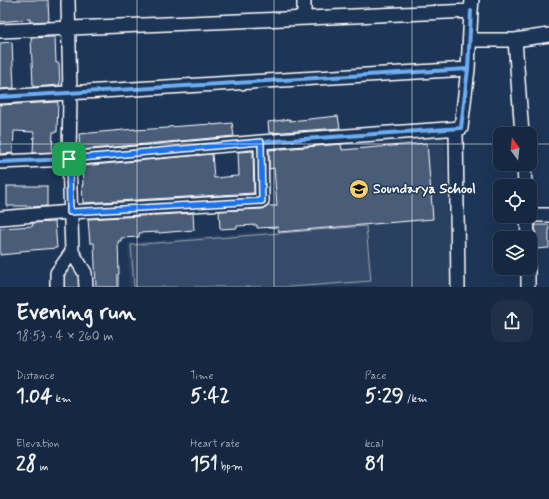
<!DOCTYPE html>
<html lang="en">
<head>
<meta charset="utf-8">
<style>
	body { margin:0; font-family:Mynerve,sans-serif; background:#1f3048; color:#f1f3f6; height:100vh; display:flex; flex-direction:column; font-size:15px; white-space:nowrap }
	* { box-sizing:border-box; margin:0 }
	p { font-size:13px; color:#9ea6b1 }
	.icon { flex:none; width:22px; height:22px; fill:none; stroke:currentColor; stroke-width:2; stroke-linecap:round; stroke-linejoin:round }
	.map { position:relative; height:287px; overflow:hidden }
	.panel { display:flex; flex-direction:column; background:#162841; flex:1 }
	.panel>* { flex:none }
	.needle { width:26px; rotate:345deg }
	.controls { position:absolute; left:493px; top:127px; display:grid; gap:8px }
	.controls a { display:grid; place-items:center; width:44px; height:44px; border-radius:8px; background:#162841; box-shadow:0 4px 16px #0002,0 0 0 1px #35445a; font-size:20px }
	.pin { position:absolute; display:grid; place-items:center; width:34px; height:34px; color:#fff; margin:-17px; border-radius:8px; box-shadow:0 2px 6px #0006 }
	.round { display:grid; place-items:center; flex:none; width:42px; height:42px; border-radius:12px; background:#1f3048 }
	.headline { display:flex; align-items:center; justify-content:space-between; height:68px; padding:0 16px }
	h1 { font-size:22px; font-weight:800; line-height:30px }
	.metrics { display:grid; grid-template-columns:repeat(3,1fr); gap:6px; height:68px; padding:4px 16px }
	.metrics div { display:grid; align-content:center }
	.metrics b { font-size:20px; font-weight:800 }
	.metrics small { font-size:11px; font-weight:400 }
	.metrics p { font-size:11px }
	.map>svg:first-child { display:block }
</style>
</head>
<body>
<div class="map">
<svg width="549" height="287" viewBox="0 0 549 287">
	<rect width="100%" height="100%" fill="#1d3557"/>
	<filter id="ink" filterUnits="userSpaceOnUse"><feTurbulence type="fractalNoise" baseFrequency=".025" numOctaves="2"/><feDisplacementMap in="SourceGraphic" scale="8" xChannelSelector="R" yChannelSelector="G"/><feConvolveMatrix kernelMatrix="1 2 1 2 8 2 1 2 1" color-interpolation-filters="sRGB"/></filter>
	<g filter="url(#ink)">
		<!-- built -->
		<path fill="#2a4161" d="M445 137 451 287H129L128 243 274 230 266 149Z"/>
		<!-- green -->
		<path fill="#364b69" stroke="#9aa5b4" d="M366 226 371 281 291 287H134L131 245Z
			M73 263 82 279V287H63V278Z"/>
		<!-- building -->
		<path fill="#4a5d79" stroke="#fff" d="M0 0H48L49 21 30 22V19L0 22Z
			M50 37H55L56 63H59L60 85 33 87 31 38Z
			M12 42 14 88 0 89V43Z
			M58 102 57 132H53L52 152 33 153 34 132 14 131 13 153 0 154V105Z
			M338 116 340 128 269 133 268 122 290 119V121Z
			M232 123 234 136 80 150 79 134 135 129V130L168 128V127L212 124V125Z
			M427 143 433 219 279 232 278 227 257 228V225L237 226V228L220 229 219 211 262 209 266 208 268 206H277L274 168 269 169V150L341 144 342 150Z
			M253 151 254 193 83 203 82 185H83L82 166 212 154 214 178 237 176H239L238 152Z
			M7 186H47V206L31 207V206H7Z
			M193 213 194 230 159 233V232L139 233V237L121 238V241H118L119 274H118V287H96L94 243H90L88 219Z
			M55 222 57 248 20 251V253L0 255V228L33 226 32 223Z
			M535 225H549V248L536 249Z"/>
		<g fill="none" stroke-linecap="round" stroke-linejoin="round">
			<!-- street casing -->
			<g stroke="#fff" stroke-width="16">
				<path id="street" d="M68 0 70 94 69 159 72 252 85 273 86 287
					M304 0V17
					M0 31 471 11 472 0
					M470 40H515L549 35
					M515 40 522 134
					M0 97 468 69 471 11
					M456 128 458 287
					M0 162 69 159 261 142 461 128 468 69
					M524 164 525 186
					M530 215H549
					M527 216 528 238
					M0 218 70 212 262 201 261 142
					M528 268V287
					M57 287V273L72 252"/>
			</g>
			<!-- street -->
			<use href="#street" stroke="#1d3557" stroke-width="13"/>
			<!-- cycleway casing -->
			<g stroke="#1d3557" stroke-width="6">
				<path id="cycleway" d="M0 97 468 69 471 11
					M0 162 69 159 261 142 461 128 468 69"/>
			</g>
			<!-- cycleway -->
			<use href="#cycleway" stroke="#6dadf4" stroke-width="4"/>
		</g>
	</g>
	<g fill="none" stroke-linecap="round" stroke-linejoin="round" filter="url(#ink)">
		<!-- route casing -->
		<g stroke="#fff" stroke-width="8">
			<path id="route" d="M261 142 262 201 70 212 69 159Z"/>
		</g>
		<!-- route -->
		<use href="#route" stroke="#1a73e8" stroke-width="5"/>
	</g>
	<!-- grid -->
	<path fill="none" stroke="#fff" stroke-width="1" stroke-opacity="0.55" d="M137 0V287M274 0V287M412 0V287M0 144H500M530 144H549"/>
	<!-- icons -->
	<defs>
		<g id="school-disc" transform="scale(1)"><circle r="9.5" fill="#ffd166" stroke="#1d3557"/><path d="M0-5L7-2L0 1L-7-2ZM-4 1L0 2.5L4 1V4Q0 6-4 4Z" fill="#111"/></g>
	</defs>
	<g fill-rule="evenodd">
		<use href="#school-disc" x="359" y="189"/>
	</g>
	<g text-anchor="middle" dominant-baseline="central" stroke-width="3" stroke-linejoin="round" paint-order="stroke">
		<!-- poi labels -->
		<g font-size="14" font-weight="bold" fill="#fff" stroke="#1d3557" text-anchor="start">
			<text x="373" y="189">Soundarya School</text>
		</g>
	</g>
</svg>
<div class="controls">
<a><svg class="needle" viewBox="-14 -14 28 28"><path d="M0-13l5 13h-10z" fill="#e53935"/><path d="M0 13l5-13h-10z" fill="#9ea6b1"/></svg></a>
<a><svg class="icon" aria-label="locate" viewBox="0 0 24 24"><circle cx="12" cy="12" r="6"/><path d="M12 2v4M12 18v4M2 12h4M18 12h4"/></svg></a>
<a><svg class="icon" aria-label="layers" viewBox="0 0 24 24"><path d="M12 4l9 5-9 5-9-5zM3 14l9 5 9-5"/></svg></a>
</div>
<div class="pin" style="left:69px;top:159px;background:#1e9e55"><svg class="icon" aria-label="arrive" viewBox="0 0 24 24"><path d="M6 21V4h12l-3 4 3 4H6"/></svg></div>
</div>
<section class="panel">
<div class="headline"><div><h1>Evening run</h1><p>18:53 · 4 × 260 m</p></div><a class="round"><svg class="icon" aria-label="share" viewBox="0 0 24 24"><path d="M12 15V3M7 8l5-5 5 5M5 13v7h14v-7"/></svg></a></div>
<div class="metrics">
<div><p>Distance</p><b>1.04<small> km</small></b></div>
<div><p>Time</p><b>5:42</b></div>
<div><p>Pace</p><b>5:29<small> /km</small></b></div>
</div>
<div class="metrics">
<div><p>Elevation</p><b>28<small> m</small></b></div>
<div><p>Heart rate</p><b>151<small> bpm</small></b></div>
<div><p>kcal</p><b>81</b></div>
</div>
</section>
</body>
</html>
